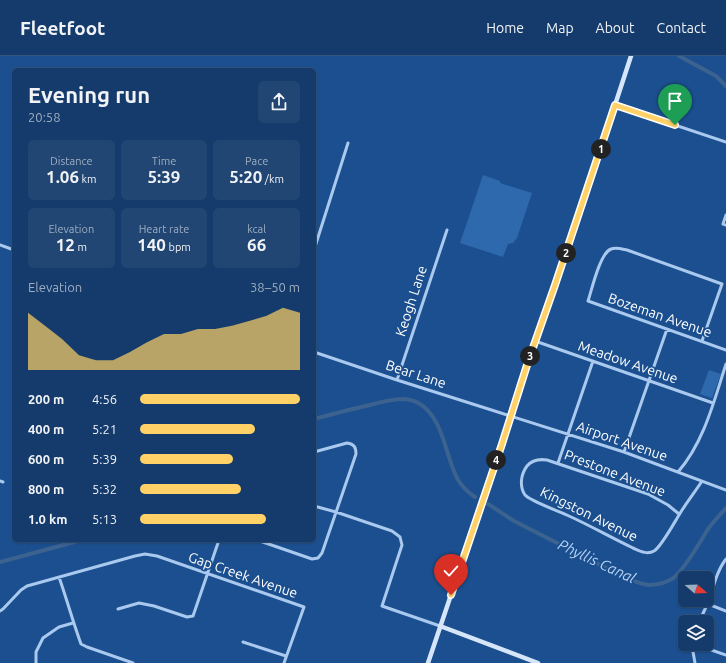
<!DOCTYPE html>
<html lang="en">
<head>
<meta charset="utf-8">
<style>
	body { margin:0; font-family:Ubuntu,sans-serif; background:#214673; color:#f1f3f6; height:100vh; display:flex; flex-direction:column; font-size:15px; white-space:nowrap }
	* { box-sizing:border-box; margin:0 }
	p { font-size:13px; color:#9dadc1 }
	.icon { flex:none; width:22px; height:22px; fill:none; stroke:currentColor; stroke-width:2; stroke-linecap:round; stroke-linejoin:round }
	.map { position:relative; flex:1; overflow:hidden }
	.drawer { position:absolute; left:12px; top:12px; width:304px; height:474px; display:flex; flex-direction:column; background:#143b6b; border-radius:6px; box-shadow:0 1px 3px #0004,0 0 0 1px #33557e }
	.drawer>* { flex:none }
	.needle { width:26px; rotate:109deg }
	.controls { position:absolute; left:678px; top:515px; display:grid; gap:8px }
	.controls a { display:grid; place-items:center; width:36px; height:36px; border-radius:6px; background:#143b6b; box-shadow:0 1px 3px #0004,0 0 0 1px #33557e; font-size:20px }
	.pin { position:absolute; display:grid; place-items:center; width:34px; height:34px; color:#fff; margin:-41px -17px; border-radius:50% 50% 50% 0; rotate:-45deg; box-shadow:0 0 4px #0007 }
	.pin .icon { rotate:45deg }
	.km { position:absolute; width:20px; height:20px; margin:-10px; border-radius:50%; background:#222; color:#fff; font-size:11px; line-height:20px; text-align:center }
	.round { display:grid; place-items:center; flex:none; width:42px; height:42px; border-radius:6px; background:#214673 }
	.overview { display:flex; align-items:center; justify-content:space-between; height:68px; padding:0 16px }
	h1 { font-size:22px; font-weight:700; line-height:30px }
	.stats { display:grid; grid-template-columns:repeat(3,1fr); gap:6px; height:68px; padding:4px 16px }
	.stats div { display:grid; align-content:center; border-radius:6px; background:#214673; text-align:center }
	.stats b { font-size:17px; font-weight:700 }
	.stats small { font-size:11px; font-weight:400 }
	.stats p { font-size:11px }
	.chart { height:112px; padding:8px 16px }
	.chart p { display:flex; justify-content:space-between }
	.chart svg { width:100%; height:72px; margin-top:4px; fill:#ffd166; opacity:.7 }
	ul { padding:0 16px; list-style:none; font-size:13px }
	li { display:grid; grid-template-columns:64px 48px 1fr; align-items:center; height:30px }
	li i { height:10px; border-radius:5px; background:#ffd166 }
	header { display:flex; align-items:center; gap:24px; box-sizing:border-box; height:56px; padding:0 20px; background:#143b6b; border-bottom:1px solid #33557e }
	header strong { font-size:19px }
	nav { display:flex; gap:22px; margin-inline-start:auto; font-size:14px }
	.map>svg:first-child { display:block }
</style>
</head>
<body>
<header>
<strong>Fleetfoot</strong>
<nav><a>Home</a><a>Map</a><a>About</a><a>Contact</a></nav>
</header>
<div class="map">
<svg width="726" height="607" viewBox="0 0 726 607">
	<rect width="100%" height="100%" fill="#1b4f8f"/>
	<!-- green -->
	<path fill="#2e69ad" d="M483 119 500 125V127L532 137 517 182 513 187 508 188 503 201 460 187Z
		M709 314 721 318 712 342 700 338Z"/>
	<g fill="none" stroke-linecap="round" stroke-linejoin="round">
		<!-- canal -->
		<path stroke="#3c6290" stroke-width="4" d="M679 0 716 20 726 30
			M314 363C333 358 351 353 370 349 381 346 392 343 403 343 431 344 441 374 447 395 454 416 456 428 475 441
			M488 448 514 465 622 520C630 523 639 528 648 529 656 529 665 527 672 523 683 516 700 486 708 473 713 466 720 459 726 452
			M0 506 82 484"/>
		<!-- street -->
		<path stroke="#a9c9ee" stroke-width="3" d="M615 49 726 86
			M726 159 723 168 726 169
			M0 189 14 194
			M314 194 348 87
			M535 285 713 347
			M702 285 722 228 627 194C622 193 616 191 611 193 600 197 592 233 588 245L726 294
			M314 296 397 324 624 396 726 434
			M397 324 447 174
			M624 396 667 273
			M558 407 593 305
			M678 416C704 386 714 345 726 308
			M0 425 3 426
			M314 450 336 456 392 475 400 481 402 489 382 550 440 570
			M679 458 668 449 648 438 547 404C540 403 532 404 527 410 521 418 519 430 525 439 530 445 561 456 569 460 591 470 612 482 633 492 640 495 647 499 654 495 661 491 674 467 679 459 686 447 695 436 702 425
			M257 484 312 503 318 502 322 497 356 398C356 391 354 388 347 387L314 396
			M59 521C67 544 73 566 81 588L87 591 133 607
			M708 548 726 555
			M118 553 139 547 154 550 187 561 193 560 219 484
			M0 555 3 553 21 534 27 530 135 500 145 498 157 500 304 551 284 607
			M699 566 706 551 708 548C713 533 716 516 726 503
			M243 586 286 600
			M692 588V590L695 607
			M694 588 726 599
			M36 607V596L43 582 59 571 73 567"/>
		<!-- secondary -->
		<path stroke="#d6e6fa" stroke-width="4.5" d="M440 570 538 607
			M428 607 502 388 528 306 582 150 631 0"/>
	</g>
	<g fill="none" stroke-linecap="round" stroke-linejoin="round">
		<!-- route casing -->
		<g stroke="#fff" stroke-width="8">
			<path id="route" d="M451 539 502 388 528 306 555 229 615 49 675 69"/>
		</g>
		<!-- route -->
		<use href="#route" stroke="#ffd166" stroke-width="5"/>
	</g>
	<g text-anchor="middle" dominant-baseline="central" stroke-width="3.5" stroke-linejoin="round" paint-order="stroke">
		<!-- street labels -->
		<g font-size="14" fill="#fff" stroke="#1b4f8f">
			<text transform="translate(411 245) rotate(-72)">Keogh Lane</text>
			<text transform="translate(660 259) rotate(19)">Bozeman Avenue</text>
			<text transform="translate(628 306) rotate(19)">Meadow Avenue</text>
			<text transform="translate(416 318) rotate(18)">Bear Lane</text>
			<text transform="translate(622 385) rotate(19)">Airport Avenue</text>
			<text transform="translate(615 417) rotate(21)">Prestone Avenue</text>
			<text transform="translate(589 458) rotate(26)">Kingston Avenue</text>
			<text transform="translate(243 519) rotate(19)">Gap Creek Avenue</text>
		</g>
		<!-- water labels -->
		<g font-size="15" font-style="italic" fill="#b5d3f5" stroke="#1b4f8f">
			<text transform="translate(597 505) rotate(25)">Phyllis Canal</text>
		</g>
	</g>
</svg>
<div class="controls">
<a><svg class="needle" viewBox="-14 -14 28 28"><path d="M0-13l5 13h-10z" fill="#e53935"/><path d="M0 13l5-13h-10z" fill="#9dadc1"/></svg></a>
<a><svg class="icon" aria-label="layers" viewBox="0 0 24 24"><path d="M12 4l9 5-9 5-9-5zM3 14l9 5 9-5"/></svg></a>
</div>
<div class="pin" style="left:675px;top:69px;background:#1e9e55"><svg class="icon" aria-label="arrive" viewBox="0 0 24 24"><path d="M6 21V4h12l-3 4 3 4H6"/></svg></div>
<div class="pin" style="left:451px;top:539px;background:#d93025"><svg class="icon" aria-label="check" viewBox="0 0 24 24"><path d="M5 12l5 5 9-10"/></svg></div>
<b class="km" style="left:601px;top:93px">1</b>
<b class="km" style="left:566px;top:197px">2</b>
<b class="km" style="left:530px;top:300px">3</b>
<b class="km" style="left:496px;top:404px">4</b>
<section class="drawer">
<div class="overview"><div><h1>Evening run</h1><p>20:58</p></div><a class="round"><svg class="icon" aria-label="share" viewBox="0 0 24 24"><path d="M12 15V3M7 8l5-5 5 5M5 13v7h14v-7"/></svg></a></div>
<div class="stats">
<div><p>Distance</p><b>1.06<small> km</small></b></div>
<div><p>Time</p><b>5:39</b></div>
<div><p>Pace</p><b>5:20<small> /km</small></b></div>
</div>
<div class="stats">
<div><p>Elevation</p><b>12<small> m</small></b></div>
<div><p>Heart rate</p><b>140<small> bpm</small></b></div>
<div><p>kcal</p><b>66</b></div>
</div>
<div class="chart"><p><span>Elevation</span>38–50 m</p>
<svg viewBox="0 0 160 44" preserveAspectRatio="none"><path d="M0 44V9L10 17L20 25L30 35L40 38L50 38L60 33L70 27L80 22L90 22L100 19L110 19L120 17L130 14L140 11L150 6L160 9V44z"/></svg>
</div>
<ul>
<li><b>200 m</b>4:56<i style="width:100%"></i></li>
<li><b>400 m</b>5:21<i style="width:72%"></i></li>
<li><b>600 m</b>5:39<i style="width:58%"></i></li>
<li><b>800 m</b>5:32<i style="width:63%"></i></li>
<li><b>1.0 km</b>5:13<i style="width:79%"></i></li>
</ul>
</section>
</div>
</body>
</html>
